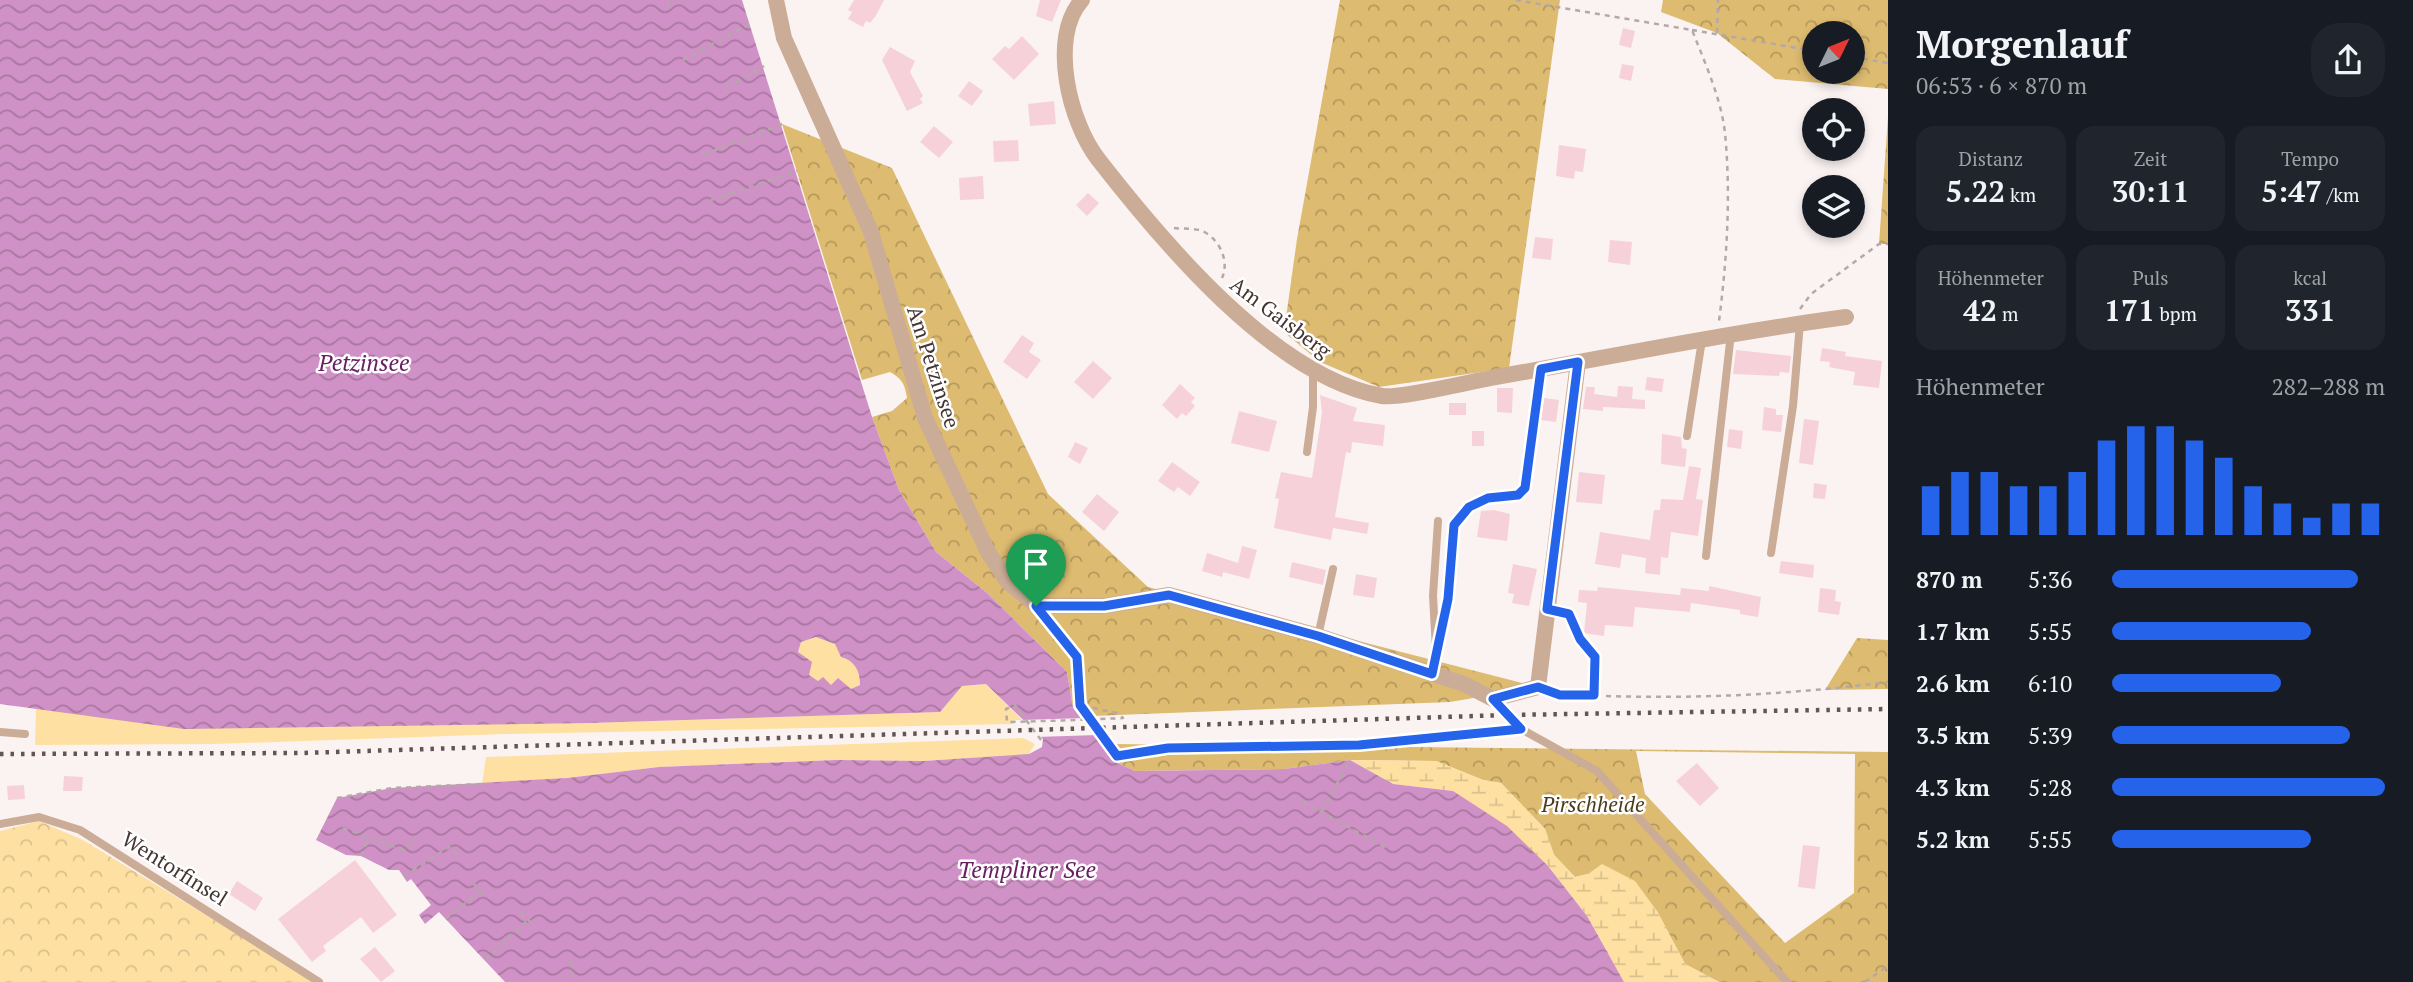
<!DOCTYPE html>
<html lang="de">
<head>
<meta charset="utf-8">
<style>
	body { margin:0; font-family:"PT Serif",serif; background:#20242c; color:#f1f3f6; height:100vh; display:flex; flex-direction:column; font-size:26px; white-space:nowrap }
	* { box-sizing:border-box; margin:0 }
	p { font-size:23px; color:#9ea1a6 }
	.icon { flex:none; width:38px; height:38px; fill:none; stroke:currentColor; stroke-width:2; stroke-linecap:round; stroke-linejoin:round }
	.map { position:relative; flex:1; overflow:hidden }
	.sheet { display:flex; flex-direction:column; background:#171b24; width:525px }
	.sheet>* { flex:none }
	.needle { width:46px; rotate:47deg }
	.tools { position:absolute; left:1802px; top:21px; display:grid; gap:14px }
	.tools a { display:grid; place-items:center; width:63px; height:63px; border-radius:50%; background:#171b24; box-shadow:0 4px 10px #0003; font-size:35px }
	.pin { position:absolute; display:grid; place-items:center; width:60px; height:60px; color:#fff; margin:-72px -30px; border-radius:50% 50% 50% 0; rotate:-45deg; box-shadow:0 0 7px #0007 }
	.pin .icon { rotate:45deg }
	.round { display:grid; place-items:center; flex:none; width:74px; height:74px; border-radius:28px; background:#20242c }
	.headline { display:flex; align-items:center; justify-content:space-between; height:119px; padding:0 28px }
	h1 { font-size:38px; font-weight:700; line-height:52px }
	.figures { display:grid; grid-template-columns:repeat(3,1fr); gap:10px; height:119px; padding:7px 28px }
	.figures div { display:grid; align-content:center; border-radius:18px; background:#20242c; text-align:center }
	.figures b { font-size:30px; font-weight:700 }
	.figures small { font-size:19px; font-weight:400 }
	.figures p { font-size:19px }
	.chart { height:196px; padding:14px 28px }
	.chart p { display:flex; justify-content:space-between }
	.chart svg { width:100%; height:126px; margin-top:7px; stroke:#2563eb; stroke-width:6 }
	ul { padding:0 28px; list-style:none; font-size:23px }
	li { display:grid; grid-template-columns:112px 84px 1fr; align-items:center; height:52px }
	li i { height:18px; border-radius:9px; background:#2563eb }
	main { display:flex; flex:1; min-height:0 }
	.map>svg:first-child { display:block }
</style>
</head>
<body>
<main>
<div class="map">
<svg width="1888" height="982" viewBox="0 0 1888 982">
	<defs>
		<pattern id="forest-crowns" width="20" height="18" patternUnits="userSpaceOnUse" patternTransform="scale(1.75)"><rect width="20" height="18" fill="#ddbb70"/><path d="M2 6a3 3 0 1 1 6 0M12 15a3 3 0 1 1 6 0" fill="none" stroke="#b5995d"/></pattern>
		<pattern id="wetland-marsh" width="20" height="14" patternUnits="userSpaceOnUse" patternTransform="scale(1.75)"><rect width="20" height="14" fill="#fde0a2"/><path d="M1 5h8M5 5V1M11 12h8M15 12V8" fill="none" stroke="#dac18c"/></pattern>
		<pattern id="park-crowns" width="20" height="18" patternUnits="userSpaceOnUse" patternTransform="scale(1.75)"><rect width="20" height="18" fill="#fde0a2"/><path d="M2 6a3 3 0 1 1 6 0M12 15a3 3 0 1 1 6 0" fill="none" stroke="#dac18c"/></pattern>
		<pattern id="water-waves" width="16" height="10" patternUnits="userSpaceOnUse" patternTransform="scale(1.75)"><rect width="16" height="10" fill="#cf91c6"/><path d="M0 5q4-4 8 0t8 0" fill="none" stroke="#aa77a1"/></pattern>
	</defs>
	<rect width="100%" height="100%" fill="#fbf3f2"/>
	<!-- green -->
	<path fill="#fde0a2" d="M817 637 836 644 841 657C855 661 860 671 860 685L851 689 827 684 823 678 818 681 809 676 798 652 801 642Z
		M986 684 1022 720H1013V724L505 734 214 744 35 745 36 708 78 712 429 723H590L939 712 962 686Z
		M1023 738 1035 744 1029 754 924 761 836 760 659 767 567 778 482 784 486 757Z"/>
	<!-- forest -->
	<path fill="url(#forest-crowns)" fill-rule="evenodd" d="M1340 0H1560L1509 368 1379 387 1320 362 1284 332 1297 239Z
		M1663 0H1888V89L1775 79 1717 33 1661 12ZM1853 33V72H1815V33Z
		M1888 117V244H1879Z
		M782 124 892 168 1048 494 1148 587 1538 687 1450 702 1092 716 1073 708 1067 672 986 592 936 552 899 490 872 417 892 411 907 398C905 384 902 379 890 372L862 380Z
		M1857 638 1888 640V689L1825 690Z
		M1113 744 1888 752V982H1719L1685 964 1657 911 1588 874 1575 877 1554 855 1545 829 1501 783 1483 780 1436 761 1350 760 1284 769 1135 771 1113 761ZM1636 751 1855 754 1854 893 1785 943 1645 794Z"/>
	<!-- wetland -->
	<path fill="url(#wetland-marsh)" d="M1350 760 1436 761 1483 780 1501 783 1545 829 1554 855 1575 877 1588 874 1602 864 1635 881 1657 911 1685 964 1719 982H1624L1587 916 1548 866 1453 791 1393 784Z"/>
	<!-- park -->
	<path fill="url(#park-crowns)" d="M39 821 83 840 316 982H0V831Z"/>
	<!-- water -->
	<path fill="url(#water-waves)" fill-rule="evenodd" d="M0 0H742L872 417 899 490 936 552 986 592 1067 672 1073 708 1113 761 1135 771 1284 769 1350 760 1393 784 1453 791 1507 826 1548 866 1587 916 1624 982H505L439 912 425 924 419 915 431 905 411 879 407 882 399 870H389L361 856 346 855 316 840 337 798 392 788 567 778 659 767 836 760 924 761 1029 754 1042 747 1043 739 986 684 962 686 940 712 590 723 184 729 0 704ZM816 637 835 644 841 657C855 661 860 671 860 685L851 689 838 678 831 685 823 677 818 681 809 675 812 662 798 652 801 642Z"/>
	<!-- pier -->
	<path fill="#fbf3f2" d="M1085 718 1098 735 1036 737 1022 724V720Z"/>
	<!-- building -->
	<path fill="#f6d1da" d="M854 0H884L875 17 870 23 866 21 863 27 848 19 852 12 848 10Z
		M1040 0H1061L1052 22 1036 16Z
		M1623 28 1635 31 1631 48 1619 45Z
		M1022 36 1039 54 1014 80 992 59 1005 46 1009 49Z
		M890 47 915 61 910 72 923 96 920 99 923 103 907 111 882 60Z
		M1622 64 1634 66 1631 81 1619 78Z
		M969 81 983 91 972 106 958 96Z
		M1054 101 1056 124 1030 126 1028 104Z
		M934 126 953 142 939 158 920 142Z
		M1018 140 1019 161 994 162 993 141Z
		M1559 145 1586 149 1583 172 1575 171 1574 179 1556 176Z
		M983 176 984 199 960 200 959 178Z
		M1088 193 1099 203 1087 216 1076 205Z
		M1535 237 1553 239 1551 260 1532 258Z
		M1610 240 1632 242 1630 265 1608 262Z
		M1022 335 1034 343 1029 352 1041 360 1027 379 1003 362Z
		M1822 348 1846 352 1845 356 1882 361 1879 388 1853 385 1855 372 1829 367 1830 362 1820 361Z
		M1736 350 1791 356 1789 373 1780 372 1779 376 1733 374Z
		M1093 361 1112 378 1093 399 1074 382Z
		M1647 377 1664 379 1662 392 1645 390Z
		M1180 384 1195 398 1191 402 1195 406 1186 416 1182 413 1177 419 1162 405Z
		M1618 386 1633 387 1632 399 1645 400V409L1603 407V411L1583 409 1586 387H1595L1594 394 1617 397Z
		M1497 388H1513L1512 413 1497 412Z
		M1320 395 1357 408 1353 421 1385 425 1383 446 1352 442 1351 453 1346 452 1335 517 1369 523 1367 534 1333 528 1331 540 1274 528 1279 499 1275 498 1281 472 1312 478 1322 413Z
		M1544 398 1559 400 1556 422 1541 420Z
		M1449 403H1466V415H1449Z
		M1764 407 1776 409V415H1783L1781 432 1762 430Z
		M1239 411 1277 421 1269 452 1231 443Z
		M1804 419 1819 421 1813 465 1799 463Z
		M1729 429 1743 431 1741 449 1727 447Z
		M1472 431H1484V446H1472Z
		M1662 434 1681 437 1682 448 1687 449 1685 467 1661 464Z
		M1075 442 1088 448 1080 464 1068 457Z
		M1172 462 1200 482 1190 496 1178 487 1174 492 1158 481Z
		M1689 466 1701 468 1696 499 1703 500 1698 536 1671 532 1668 558 1661 557 1660 575 1645 573 1646 558 1622 554 1620 568 1595 564 1600 532 1650 540 1654 510H1660L1661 499 1683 500Z
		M1579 472 1605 475 1602 504 1576 502Z
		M1814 483 1827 485 1825 499 1813 498Z
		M1097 494 1119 512 1104 531 1082 512Z
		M1494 510 1510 514 1507 541 1477 537 1481 511Z
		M1242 546 1257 550 1249 579 1223 572 1222 577 1202 571 1207 553 1238 563Z
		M1781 561 1814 565 1813 578 1779 573Z
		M1292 562 1326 570 1323 585 1289 577Z
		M1513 564 1537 569 1529 606 1512 603 1514 594 1508 593Z
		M1356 574 1377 578 1374 598 1353 595Z
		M1709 586 1761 597 1758 617 1740 614V610L1691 603 1690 612 1635 607 1633 627 1605 625 1604 636 1584 633 1587 603 1578 602 1579 590 1597 591 1598 587 1680 595 1681 588 1709 591Z
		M1820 588 1836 590 1835 601 1841 602 1839 615 1818 612Z
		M1697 763 1719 788 1700 806 1676 781Z
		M64 776 83 777 82 791H63Z
		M24 785 25 799 8 800 7 786Z
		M1803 845 1820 847 1815 889 1798 887Z
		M355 860 397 915 373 933 361 917 323 946 326 951 312 962 278 919Z
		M237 881 263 898 255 911 229 894Z
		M375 947 395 971 381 982 360 959Z"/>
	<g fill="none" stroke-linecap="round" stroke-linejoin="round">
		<!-- path -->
		<path stroke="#b4a9a8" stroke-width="2.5" stroke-dasharray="5 5" stroke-linecap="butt" d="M1516 0 1692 30C1705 63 1721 98 1725 133 1731 195 1727 259 1719 321
			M667 6 678 0
			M1692 30 1815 51
			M1717 33 1718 0
			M1853 57 1888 63
			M683 60 751 23
			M727 87 764 66
			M703 155 782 124
			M711 200 797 171
			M1174 228C1182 229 1194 228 1202 231 1219 238 1230 261 1222 278
			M1800 309 1811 294 1879 244H1888
			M1046 619 1077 658 1080 705 1117 756 1168 748 1359 745 1509 731
			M1551 692 1582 695
			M1606 696C1701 699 1794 694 1888 682
			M1041 740 1015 705 1006 709 1007 722C1046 721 1084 720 1123 718L1117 713 1080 705
			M337 798 392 788 482 784
			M1302 801 1386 848
			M1322 812 1350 760
			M343 828 403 850 416 837
			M361 856 369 838
			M404 876 449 847 460 856
			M473 883 486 898
			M521 912 536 928
			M446 919 480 891
			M486 959 528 920
			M571 962 573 982
			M1865 982 1888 966"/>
		<!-- lane -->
		<path stroke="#cbad97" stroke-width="8" d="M1687 436 1702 340
			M1307 452 1313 407V369
			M1771 553 1793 406 1800 323
			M1706 556 1731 333
			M1547 609 1567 612 1580 639 1595 657 1594 695
			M1318 636 1333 569
			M1436 649C1440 632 1447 614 1449 596 1455 534 1439 500 1519 495L1525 488 1541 369
			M1432 674 1436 650 1433 596 1438 521
			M1493 699 1521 729 1597 771 1787 982
			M0 732 25 734
			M0 824 39 817 80 830 319 982"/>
		<!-- street -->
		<path stroke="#cbad97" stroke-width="16" d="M776 0 784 38 871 232 925 418 988 552 1007 581 1036 605 1104 606 1169 595 1318 636 1464 684 1493 699 1538 687 1578 362
			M1082 0C1048 38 1070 123 1098 159 1161 240 1275 378 1382 396 1399 399 1469 382 1491 378 1610 357 1727 333 1846 317"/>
		<!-- rail -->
		<path stroke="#625553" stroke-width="4.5" stroke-dasharray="3.5 7" stroke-linecap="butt" d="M0 754 302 753 1507 715 1888 709"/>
	</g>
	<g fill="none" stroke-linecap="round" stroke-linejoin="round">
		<!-- route casing -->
		<g stroke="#fff" stroke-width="14">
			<path id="route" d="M1578 362 1547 609 1569 614 1580 639 1595 657 1594 695H1560L1538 687 1493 699 1521 729 1359 745 1168 748 1117 756 1080 705 1077 657 1036 606H1104L1169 595 1318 636 1432 674 1448 599 1454 525 1469 507 1488 498 1518 495 1525 488 1541 369Z"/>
		</g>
		<!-- route -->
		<use href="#route" stroke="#2563eb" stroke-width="9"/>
	</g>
	<g text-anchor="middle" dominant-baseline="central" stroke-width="5" stroke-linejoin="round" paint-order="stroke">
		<!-- street labels -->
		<g font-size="21" fill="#443633" stroke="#fff">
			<text transform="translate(1281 317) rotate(37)">Am Gaisberg</text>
			<text transform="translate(934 367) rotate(72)">Am Petzinsee</text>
			<text transform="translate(175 868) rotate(32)">Wentorfinsel</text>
		</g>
		<!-- park labels -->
		<g font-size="21" font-style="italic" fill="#4a3b1a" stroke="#fff">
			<text x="1593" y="804">Pirschheide</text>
		</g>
		<!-- water labels -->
		<g font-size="23" font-style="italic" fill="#692062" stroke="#fff">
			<text x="364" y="362">Petzinsee</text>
			<text x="1027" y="869">Templiner See</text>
		</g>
	</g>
</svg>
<div class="tools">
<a><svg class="needle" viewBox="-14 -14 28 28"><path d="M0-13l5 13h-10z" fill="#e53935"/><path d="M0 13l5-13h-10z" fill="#9ea1a6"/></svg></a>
<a><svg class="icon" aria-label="locate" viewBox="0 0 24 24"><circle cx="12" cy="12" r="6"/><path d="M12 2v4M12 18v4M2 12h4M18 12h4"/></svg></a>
<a><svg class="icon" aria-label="layers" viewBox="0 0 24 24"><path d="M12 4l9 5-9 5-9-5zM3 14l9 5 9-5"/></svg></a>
</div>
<div class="pin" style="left:1036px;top:606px;background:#1e9e55"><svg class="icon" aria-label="arrive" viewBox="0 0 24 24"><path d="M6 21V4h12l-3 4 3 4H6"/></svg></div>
</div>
<section class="sheet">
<div class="headline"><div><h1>Morgenlauf</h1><p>06:53 · 6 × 870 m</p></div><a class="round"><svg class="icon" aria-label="share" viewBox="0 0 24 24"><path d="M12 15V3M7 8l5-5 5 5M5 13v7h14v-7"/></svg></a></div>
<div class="figures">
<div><p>Distanz</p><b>5.22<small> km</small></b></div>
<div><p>Zeit</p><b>30:11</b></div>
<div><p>Tempo</p><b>5:47<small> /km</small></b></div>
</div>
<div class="figures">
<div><p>Höhenmeter</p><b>42<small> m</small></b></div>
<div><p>Puls</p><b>171<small> bpm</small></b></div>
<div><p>kcal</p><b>331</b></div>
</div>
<div class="chart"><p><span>Höhenmeter</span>282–288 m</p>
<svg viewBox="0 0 160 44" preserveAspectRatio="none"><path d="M5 44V27M15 44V22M25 44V22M35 44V27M45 44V27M55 44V22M65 44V11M75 44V6M85 44V6M95 44V11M105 44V17M115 44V27M125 44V33M135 44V38M145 44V33M155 44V33"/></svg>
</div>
<ul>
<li><b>870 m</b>5:36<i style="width:90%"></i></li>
<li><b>1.7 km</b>5:55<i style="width:73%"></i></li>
<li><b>2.6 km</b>6:10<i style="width:62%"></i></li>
<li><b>3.5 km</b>5:39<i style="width:87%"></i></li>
<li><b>4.3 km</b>5:28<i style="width:100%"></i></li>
<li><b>5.2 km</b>5:55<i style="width:73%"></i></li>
</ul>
</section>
</main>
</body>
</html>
